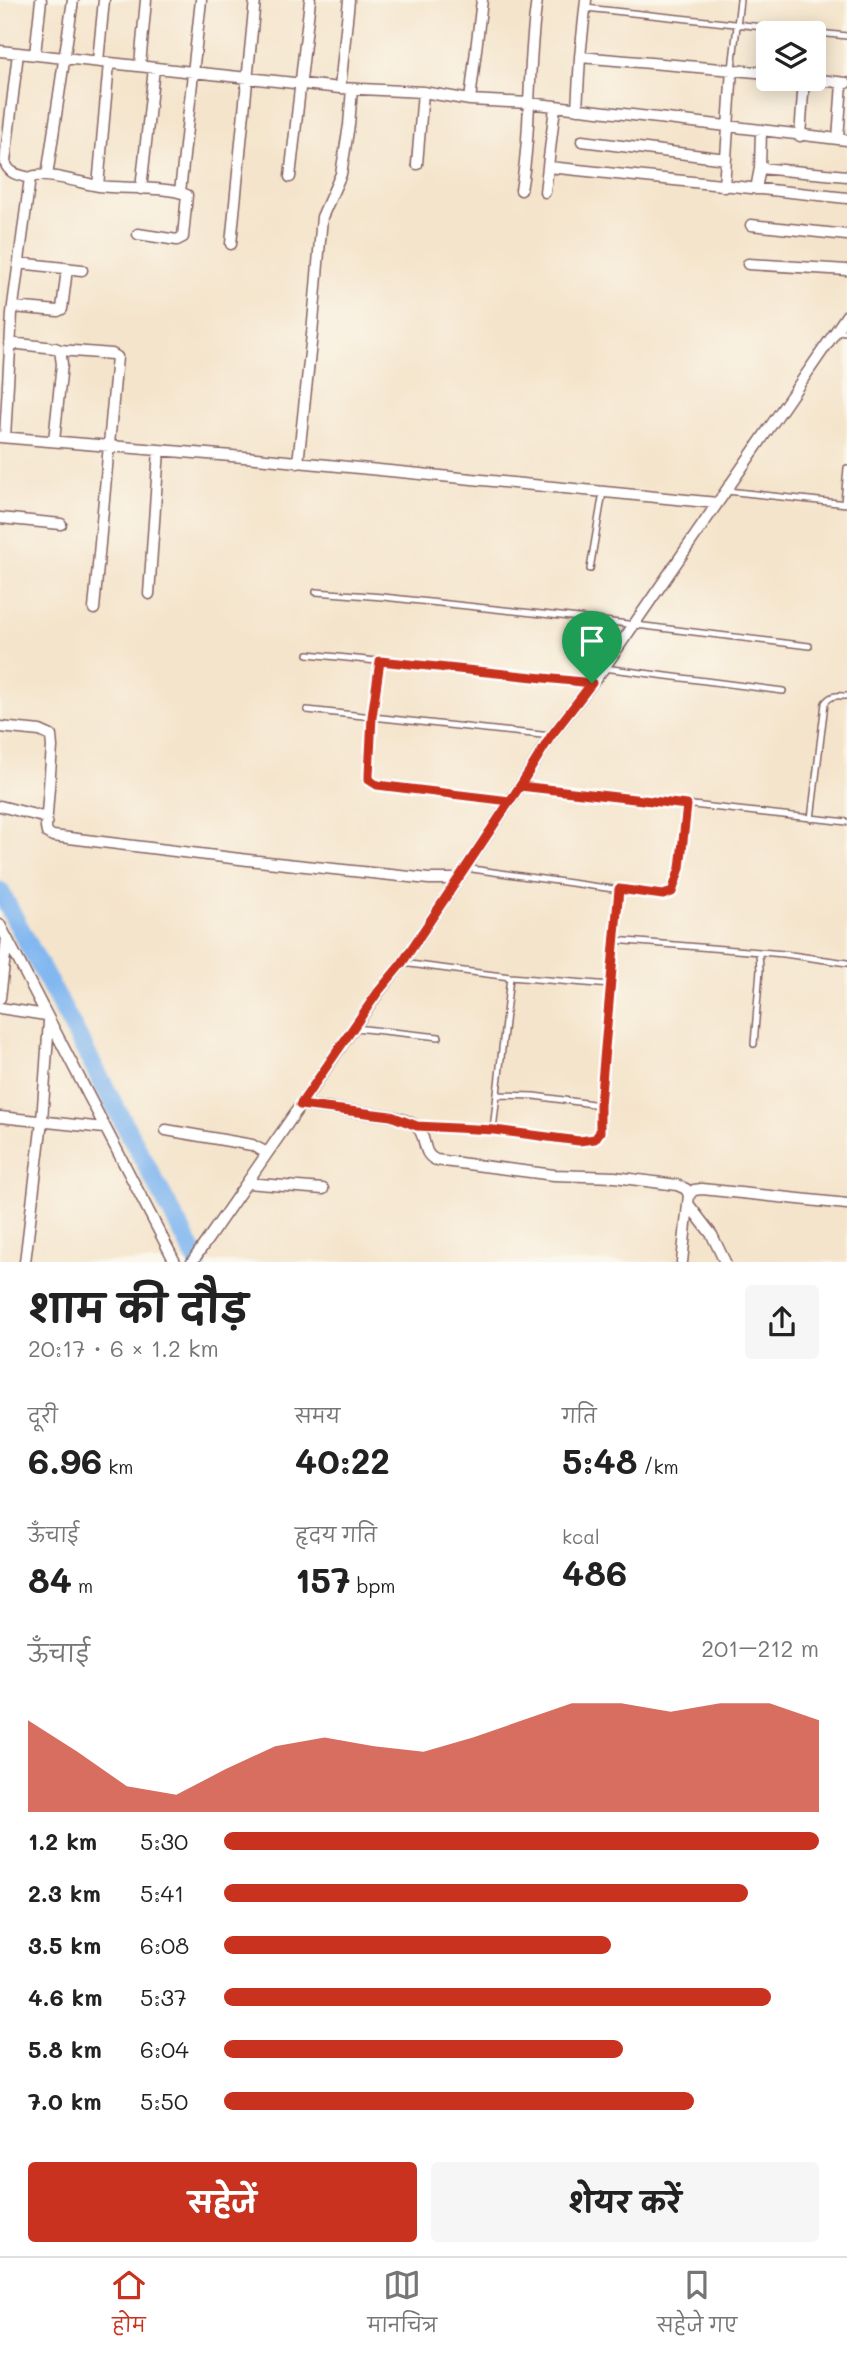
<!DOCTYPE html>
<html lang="hi">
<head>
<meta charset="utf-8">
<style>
	body { margin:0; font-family:Mali,"Playpen Sans Deva",sans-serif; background:#f6f6f6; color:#222; height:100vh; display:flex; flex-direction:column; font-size:26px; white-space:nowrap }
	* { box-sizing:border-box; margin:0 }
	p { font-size:23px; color:#767676 }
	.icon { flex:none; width:38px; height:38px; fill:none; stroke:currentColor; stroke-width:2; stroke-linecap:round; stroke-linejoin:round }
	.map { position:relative; height:1262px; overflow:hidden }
	.drawer { display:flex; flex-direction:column; background:#fff; flex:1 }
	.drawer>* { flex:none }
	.buttons { position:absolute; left:756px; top:21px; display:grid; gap:14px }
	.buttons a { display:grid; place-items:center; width:70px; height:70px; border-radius:7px; background:#fff; box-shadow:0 4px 18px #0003; font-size:35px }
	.pin { position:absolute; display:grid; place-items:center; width:60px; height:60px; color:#fff; margin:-72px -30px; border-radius:50% 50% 50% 0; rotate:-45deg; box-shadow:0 0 7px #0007 }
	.pin .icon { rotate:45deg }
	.round { display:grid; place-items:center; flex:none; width:74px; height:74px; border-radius:7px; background:#f6f6f6 }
	.overview { display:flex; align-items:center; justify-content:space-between; height:119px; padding:0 28px }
	h1 { font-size:38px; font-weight:700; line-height:52px }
	.figures { display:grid; grid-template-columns:repeat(3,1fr); gap:10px; height:119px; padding:7px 28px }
	.figures div { display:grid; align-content:center }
	.figures b { font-size:35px; font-weight:700 }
	.figures small { font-size:19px; font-weight:400 }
	.figures p { font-size:19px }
	.chart { height:196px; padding:14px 28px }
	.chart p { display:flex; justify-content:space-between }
	.chart svg { width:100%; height:126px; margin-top:7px; fill:#c8321e; opacity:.7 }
	.button { display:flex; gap:14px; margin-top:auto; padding:14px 28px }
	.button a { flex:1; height:80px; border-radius:7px; background:#c8321e; color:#fff; font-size:28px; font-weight:700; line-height:80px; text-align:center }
	.button a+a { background:#f6f6f6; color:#222 }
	ul { padding:0 28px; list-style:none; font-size:23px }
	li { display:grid; grid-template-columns:112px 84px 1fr; align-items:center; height:52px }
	li i { height:18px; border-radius:9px; background:#c8321e }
	.tab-bar { display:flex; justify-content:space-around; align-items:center; height:98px; border-top:2px solid #e0e0e0; background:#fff; font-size:19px; color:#767676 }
	.tab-bar a { display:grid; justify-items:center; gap:4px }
	.tab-bar .current { color:#c8321e }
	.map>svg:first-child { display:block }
</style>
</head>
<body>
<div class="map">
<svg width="847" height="1262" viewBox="0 0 847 1262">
	<rect width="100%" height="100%" fill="#fbf7ec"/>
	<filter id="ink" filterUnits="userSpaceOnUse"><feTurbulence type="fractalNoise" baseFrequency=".0143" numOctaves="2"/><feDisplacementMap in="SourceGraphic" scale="14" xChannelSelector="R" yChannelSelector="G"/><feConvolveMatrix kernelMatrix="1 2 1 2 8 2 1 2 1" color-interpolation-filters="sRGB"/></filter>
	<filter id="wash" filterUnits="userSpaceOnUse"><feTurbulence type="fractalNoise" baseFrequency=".00686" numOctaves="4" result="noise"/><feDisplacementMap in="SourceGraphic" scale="28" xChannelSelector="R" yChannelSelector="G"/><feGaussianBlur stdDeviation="1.57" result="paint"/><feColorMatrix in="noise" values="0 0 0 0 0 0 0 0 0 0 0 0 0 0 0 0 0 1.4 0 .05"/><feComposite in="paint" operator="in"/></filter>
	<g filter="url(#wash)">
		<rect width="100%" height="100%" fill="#f4e4cb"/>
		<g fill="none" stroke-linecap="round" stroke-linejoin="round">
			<!-- river -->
			<path stroke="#82b7f0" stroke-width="19" d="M0 891 198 1262"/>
		</g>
	</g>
	<g filter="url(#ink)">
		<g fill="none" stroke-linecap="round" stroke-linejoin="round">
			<!-- lane casing -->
			<g stroke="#866463" stroke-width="8">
				<path id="lane" d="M586 8 847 36
					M732 69 740 0
					M835 331 847 332
					M727 491 847 504
					M844 503 847 468
					M590 569 603 492
					M316 592 383 597 570 617 809 646
					M308 654 592 683
					M380 661 372 717 369 780 377 784 510 801
					M604 668 783 691
					M307 710 551 736
					M520 786 847 822
					M811 819 825 703C831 694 837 696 847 696
					M465 868 663 896 672 892 680 868 687 805
					M614 940 784 954 847 963
					M402 963 510 977 611 985
					M355 1028 439 1037
					M754 1044 760 970 759 953
					M497 1095 534 1096 600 1105
					M417 1126 493 1130 579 1141 595 1139 601 1124 600 1105 619 889
					M493 1130 510 977"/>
			</g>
			<!-- street casing -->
			<g stroke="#866463" stroke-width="13">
				<path id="street" d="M0 51 340 88 423 92 470 100 529 103 847 140
					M18 53 5 162C9 174 18 175 30 178
					M35 54 41 0
					M580 57 768 73
					M98 61 104 0
					M140 65 146 0
					M811 79 846 83
					M340 88 349 0
					M470 100 482 0
					M577 109 580 57 586 0
					M800 136 804 79
					M838 139 842 83
					M582 141 726 159
					M417 164 423 92
					M549 167 847 198
					M760 168 847 176
					M47 176 73 0
					M290 177 310 0
					M98 186 109 63
					M724 187 732 69
					M141 189 154 68
					M756 189 760 168 761 131
					M521 190C532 128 527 63 537 0
					M180 192 201 0
					M545 192 555 107
					M751 225 847 235
					M231 244 255 0
					M19 263 82 270
					M748 264 847 270
					M13 307 58 311 62 309 67 269
					M10 343 55 348 60 350 62 364 54 441
					M60 350 112 354 117 357 94 609
					M0 437 256 458 717 503
					M5 437 12 313 30 178C42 170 84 184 99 186 122 189 168 186 187 195L183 237 177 240 138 234
					M298 463 312 334 322 217 341 174 349 125 352 89
					M0 518 61 524
					M149 594 159 450
					M0 727 40 731 51 736 52 747 46 827 47 833 53 836 248 860 429 879H456
					M0 806 47 818
					M0 925 175 1262
					M0 998 7 938
					M0 1008 46 1015
					M301 1105 391 1116C399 1118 411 1121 417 1127 428 1138 421 1154 436 1160L554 1175 615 1177 677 1185 686 1189 689 1195 682 1262
					M0 1117 104 1128
					M166 1130 252 1145 267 1153
					M247 1183 323 1189
					M689 1195 694 1190 702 1189 847 1204
					M689 1205 712 1235 725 1262
					M25 1262 42 1121 49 1021
					M192 1262 378 993 402 963 520 786 551 736 604 668 847 315"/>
			</g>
			<!-- lane -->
			<use href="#lane" stroke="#fff" stroke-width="5"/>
			<!-- street -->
			<use href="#street" stroke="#fff" stroke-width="10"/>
		</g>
	</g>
	<g fill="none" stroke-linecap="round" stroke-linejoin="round" filter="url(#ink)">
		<!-- route casing -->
		<g stroke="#fff" stroke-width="14">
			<path id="route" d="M592 683 551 736 520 786 402 963 378 992 300 1105 391 1116 417 1126 494 1130 579 1141 595 1139 600 1132V1105L619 889 663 895 672 892 680 868 687 805 520 786 510 801 377 785 369 780V775L372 717 380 661 592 683"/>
		</g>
		<!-- route -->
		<use href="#route" stroke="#c8321e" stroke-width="9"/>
	</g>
</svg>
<div class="buttons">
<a><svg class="icon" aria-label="layers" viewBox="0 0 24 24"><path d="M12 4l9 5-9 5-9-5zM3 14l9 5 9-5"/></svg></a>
</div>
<div class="pin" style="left:592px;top:683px;background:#1e9e55"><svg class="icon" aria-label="arrive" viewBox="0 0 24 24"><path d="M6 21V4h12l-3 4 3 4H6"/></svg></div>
</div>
<section class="drawer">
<div class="overview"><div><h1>शाम की दौड़</h1><p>20:17 · 6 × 1.2 km</p></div><a class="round"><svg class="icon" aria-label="share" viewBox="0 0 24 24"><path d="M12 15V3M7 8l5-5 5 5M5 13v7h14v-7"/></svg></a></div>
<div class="figures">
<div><p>दूरी</p><b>6.96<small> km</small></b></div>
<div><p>समय</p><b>40:22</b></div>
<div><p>गति</p><b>5:48<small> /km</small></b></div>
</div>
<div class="figures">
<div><p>ऊँचाई</p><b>84<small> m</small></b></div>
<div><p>हृदय गति</p><b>157<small> bpm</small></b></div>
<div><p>kcal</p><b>486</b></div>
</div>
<div class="chart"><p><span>ऊँचाई</span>201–212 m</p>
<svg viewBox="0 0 160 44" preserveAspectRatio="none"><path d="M0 44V12L10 23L20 35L30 38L40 29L50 21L60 18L70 21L80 23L90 18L100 12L110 6L120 6L130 9L140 6L150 6L160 12V44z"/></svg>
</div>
<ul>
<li><b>1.2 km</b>5:30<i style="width:100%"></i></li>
<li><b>2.3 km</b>5:41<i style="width:88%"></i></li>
<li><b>3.5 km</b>6:08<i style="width:65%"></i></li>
<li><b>4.6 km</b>5:37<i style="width:92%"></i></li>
<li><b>5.8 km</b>6:04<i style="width:67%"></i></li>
<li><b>7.0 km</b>5:50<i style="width:79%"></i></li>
</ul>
<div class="button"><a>सहेजें</a><a>शेयर करें</a></div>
</section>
<nav class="tab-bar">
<a class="current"><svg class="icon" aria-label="home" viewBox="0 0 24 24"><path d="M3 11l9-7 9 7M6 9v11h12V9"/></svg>होम</a>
<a><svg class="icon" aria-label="map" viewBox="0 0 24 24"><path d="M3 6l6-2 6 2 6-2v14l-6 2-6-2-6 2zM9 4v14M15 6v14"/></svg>मानचित्र</a>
<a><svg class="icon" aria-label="saved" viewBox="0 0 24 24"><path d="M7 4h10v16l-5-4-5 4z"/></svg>सहेजे गए</a>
</nav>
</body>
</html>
